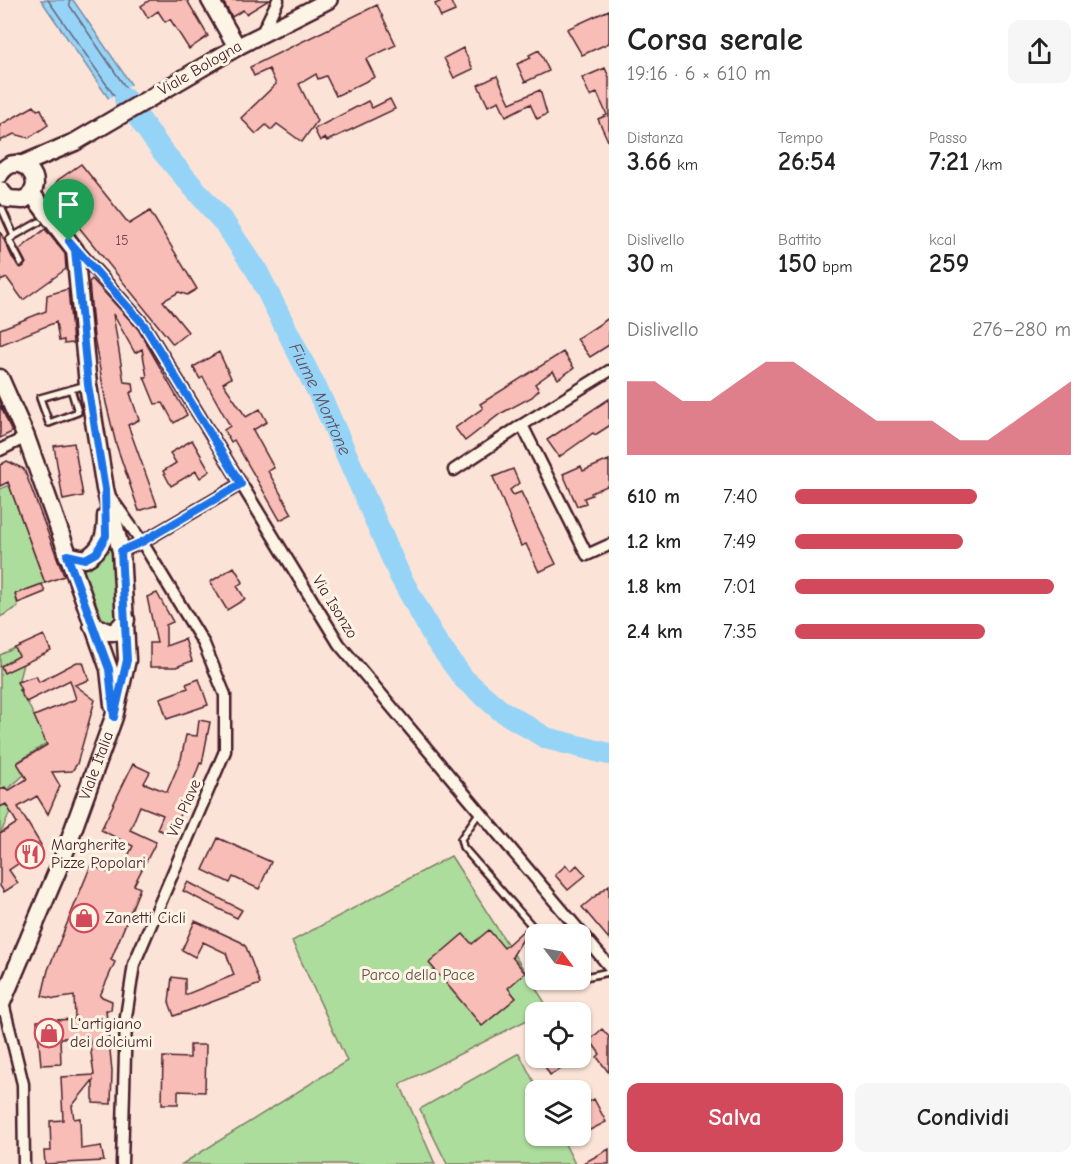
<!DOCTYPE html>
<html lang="it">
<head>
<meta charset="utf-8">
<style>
	body { margin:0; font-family:"Comic Neue",sans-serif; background:#f6f6f6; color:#222; height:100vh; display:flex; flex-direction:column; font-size:22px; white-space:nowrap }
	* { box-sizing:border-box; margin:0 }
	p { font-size:20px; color:#767676 }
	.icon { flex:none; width:33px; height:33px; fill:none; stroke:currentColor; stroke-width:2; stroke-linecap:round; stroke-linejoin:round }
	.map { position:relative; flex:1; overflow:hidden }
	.details { display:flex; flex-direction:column; background:#fff; width:480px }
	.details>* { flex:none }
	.needle { width:39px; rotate:122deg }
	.buttons { position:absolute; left:525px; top:924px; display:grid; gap:12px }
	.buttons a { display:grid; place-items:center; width:66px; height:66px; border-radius:12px; background:#fff; box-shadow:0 2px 4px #0004; font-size:30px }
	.pin { position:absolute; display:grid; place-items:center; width:51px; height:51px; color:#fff; margin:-62px -26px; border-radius:50% 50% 50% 0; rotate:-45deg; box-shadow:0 0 6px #0007 }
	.pin .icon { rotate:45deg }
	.round { display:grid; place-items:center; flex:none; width:63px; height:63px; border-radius:12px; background:#f6f6f6 }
	.head { display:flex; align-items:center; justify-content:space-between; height:102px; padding:0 18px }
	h1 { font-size:33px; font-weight:700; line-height:45px }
	.figures { display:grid; grid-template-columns:repeat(3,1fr); gap:9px; height:102px; padding:6px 18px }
	.figures div { display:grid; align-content:center }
	.figures b { font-size:26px; font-weight:700 }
	.figures small { font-size:16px; font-weight:400 }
	.figures p { font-size:16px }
	.chart { height:168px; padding:12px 18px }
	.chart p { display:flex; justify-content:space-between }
	.chart svg { width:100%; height:108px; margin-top:6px; fill:#d1495b; opacity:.7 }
	.button { display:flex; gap:12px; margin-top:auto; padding:12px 18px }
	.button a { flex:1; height:69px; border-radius:12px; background:#d1495b; color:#fff; font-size:24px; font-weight:700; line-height:69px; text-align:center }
	.button a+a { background:#f6f6f6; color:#222 }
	ul { padding:0 18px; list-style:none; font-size:20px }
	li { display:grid; grid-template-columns:96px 72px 1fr; align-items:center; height:45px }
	li i { height:15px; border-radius:8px; background:#d1495b }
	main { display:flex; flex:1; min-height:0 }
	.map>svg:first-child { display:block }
</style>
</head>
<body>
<main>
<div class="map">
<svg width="609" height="1164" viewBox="0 0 609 1164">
	<rect width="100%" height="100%" fill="#fbe4d7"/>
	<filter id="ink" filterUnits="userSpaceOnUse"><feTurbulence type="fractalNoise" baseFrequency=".0167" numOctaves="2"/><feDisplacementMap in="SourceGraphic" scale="12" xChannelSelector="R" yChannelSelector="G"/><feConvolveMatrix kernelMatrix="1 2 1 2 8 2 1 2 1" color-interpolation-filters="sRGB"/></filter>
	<g filter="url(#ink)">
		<!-- green -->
		<path fill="#addd9d" stroke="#7c7e64" stroke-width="1.5" d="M9 485 45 583 15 594 18 607 0 617V489Z
			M109 538 118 591 117 618 111 622 102 618 80 564 104 554Z
			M15 648 23 664 18 683 47 743 18 762 24 775 1 795 10 812 0 835V655Z
			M451 856 549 1009 536 1012 535 1016 400 1084 435 1164H182L347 1061 292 941Z
			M519 1053 538 1090H536V1136H561L575 1164H447L420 1109Z"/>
		<!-- water -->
		<path fill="#96d4f7" stroke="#788ca5" stroke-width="1.5" d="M41 0H73L153 116 131 131Z"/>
		<!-- pier -->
		<path fill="#fbe4d7" d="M134 83 156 116 129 133 106 100Z"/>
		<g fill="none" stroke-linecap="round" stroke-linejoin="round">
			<!-- shore -->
			<path stroke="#68677d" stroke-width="1.5" d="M48 0 120 104
				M69 0 70 6 132 97"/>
			<!-- river -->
			<path stroke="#96d4f7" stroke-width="22" id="s1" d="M125 99 163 152 225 224 257 271 324 404 400 576 436 641 464 679 500 710 546 738 609 754"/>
		</g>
		<!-- building -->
		<path fill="#f8bdb6" stroke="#4a1f2b" stroke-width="1.5" d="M150 0H187L208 36 189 49 170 19 165 22 158 11 148 18 141 6Z
			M222 0H269L246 14 243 10 232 17Z
			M444 0H450L455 11 441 17 435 4Z
			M377 5 396 45 366 59 375 77 336 96 326 76 318 79 316 74 299 84 317 121 302 142 277 124 271 130 266 125 256 134 241 118 276 84 269 69 254 76 250 67Z
			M609 10V43L582 55 567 29Z
			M463 48 473 69 454 78 444 58Z
			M539 50 549 71 525 82 517 64 531 58 529 55Z
			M605 68 609 77V143L598 119 607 115 597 93 590 96 582 78Z
			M497 76 510 103 540 90 547 114 537 119 530 104 506 116 499 101 488 106 478 85Z
			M390 99 395 109 327 141 325 138 320 141 314 129 368 101 372 108Z
			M34 106 37 110 41 109 48 125 29 138 14 134 0 141V125Z
			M81 164 129 224 150 211 197 289 187 295 179 292 163 301 188 332 173 344 53 195 54 186 58 180Z
			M45 229 65 254 66 269 23 300 7 278 0 281V231L12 257 21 268 26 263 19 250Z
			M92 279 138 329 187 415 174 423 163 403 155 404 144 377H147L142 349 135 353 113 314 124 382 133 383 134 391 130 393 139 420 128 425 157 505 139 511 116 444 106 403 94 337 89 282Z
			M68 289 73 343 64 344V340L59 341 56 322 0 345V329L46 311 47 295Z
			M609 318V345L590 357 577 339Z
			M219 352 231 378 223 383 246 417 260 409 267 422 253 430 274 468 268 471 292 514 280 520 234 440 231 442 224 430 230 426 203 377 200 379 193 367Z
			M563 352 574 368 558 379 553 371 535 384 539 390 532 397 500 414 465 441 455 428 483 408 480 404Z
			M609 399V426L595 435 593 433 559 457 547 440Z
			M0 405 12 432 0 438Z
			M192 440 210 471 200 478 196 471 171 486 163 471 176 463 170 453Z
			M74 443 83 496 63 500 54 446Z
			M609 460V485L591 493 592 495 584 498 586 503 577 506 563 474 581 466 583 471Z
			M7 461 24 469 64 576 45 583 8 482 0 486V465Z
			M513 469 519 483 510 490 513 495 521 492 556 564 539 572 526 544 521 546 493 477Z
			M234 567 243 582 237 586 245 599 227 610 210 582Z
			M42 584 45 592 18 603 15 594Z
			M157 593 173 622 166 625V646L185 639 192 661 176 667H150V643H157L147 597Z
			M44 635 51 651 4 673 1 666 19 656 15 648Z
			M77 662H83L89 680 75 685 95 700 77 764 72 771 52 772 60 786 48 814 37 796 18 807 41 845 37 851 9 870 18 883 4 892 0 886V834L17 823 6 804 0 807V790L5 787 8 791 27 779 17 763 47 745 34 716 76 699 70 680 26 702 19 690H21L17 682 36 676 39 682Z
			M199 679 208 705 167 719 160 698 188 688 186 684Z
			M199 720 210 722 202 764 200 763 183 809 169 834 157 829 163 815 140 806 130 830 156 842 134 885 140 888 111 960 115 962 100 996 112 1001 111 1010H106L112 1071 111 1104 93 1103V1080L72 1106 74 1119 80 1118 81 1149 101 1146 104 1161 45 1164 44 1151H51L50 1121 63 1120 61 1077 94 1075 89 1037 60 1038 61 1064 41 1065 37 1021 75 1019 74 996 55 999 42 996 48 970 91 865 112 874 119 862 124 864 133 846 101 830 133 764 150 772 144 783 167 792 181 759 186 735 197 736Z
			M218 838 271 862 259 889 233 877 230 883 203 870Z
			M566 865 571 871 577 865 586 875 568 890 555 875Z
			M188 882 242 910 237 918 183 891Z
			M609 885V939L582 907Z
			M195 921 241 942 246 947 260 984 174 1016 169 1002 172 977 185 979V995L234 975 226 953 203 942 195 957 182 950Z
			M525 929 528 931 512 957 525 973 508 988 516 998 482 1026 429 963 463 934 472 944 489 930 504 948Z
			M602 1029 609 1037V1073L597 1057 600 1054 590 1040Z
			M190 1045H206L205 1092 178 1091V1104H162L163 1057 190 1058Z
			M540 1058H581L550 1075Z
			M580 1086 589 1102 594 1099 606 1122 586 1132 580 1122Z
			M609 1149V1164H582Z"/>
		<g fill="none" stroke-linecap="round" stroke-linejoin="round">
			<!-- lane casing -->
			<g stroke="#4a1f2b" stroke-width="10">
				<path id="lane" d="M2 209 14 236 39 222
					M14 236 9 240 21 263
					M71 389 78 412 49 423 40 398 86 385
					M479 813 461 839 463 847 539 934
					M580 978 609 972"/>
			</g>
			<!-- street casing -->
			<g stroke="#4a1f2b" stroke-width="15">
				<path id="street" d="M262 33 278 0
					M76 248 144 325 339 644 609 966
					M609 371 522 425 587 555 609 545
					M0 450 26 437
					M454 470 522 425
					M111 498 142 542 204 644 225 695V751L134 964 126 1017 122 1164
					M121 551 142 542 241 484
					M3 1003 23 1084 24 1164"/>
			</g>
			<!-- secondary casing -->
			<g stroke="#4a1f2b" stroke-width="20">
				<path id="secondary" d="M237 47 329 0"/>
			</g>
			<!-- primary casing -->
			<g stroke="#4a1f2b" stroke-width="21">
				<g id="primary">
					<path d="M23 164 75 142 237 47 210 0"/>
					<path d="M0 174C19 145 53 185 23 200L8 199 0 190"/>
					<path d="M0 378 26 437 109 669 113 705"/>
					<path d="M67 555 85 559C103 549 106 536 106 516"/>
					<path d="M92 625 108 632H115L126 620"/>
					<path id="s2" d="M0 1007 62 860 114 717 127 660 121 551 105 489 88 385 75 250 32 194"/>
				</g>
			</g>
			<!-- lane -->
			<use href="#lane" stroke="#fcf5e5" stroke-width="5"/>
			<!-- street -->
			<use href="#street" stroke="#fcf5e5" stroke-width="10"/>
			<!-- secondary -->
			<use href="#secondary" stroke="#fcf5e5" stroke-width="15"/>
			<!-- primary -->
			<use href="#primary" stroke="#fcf5e5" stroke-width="16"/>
		</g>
	</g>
	<g fill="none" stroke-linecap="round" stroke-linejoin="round" filter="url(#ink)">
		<!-- route casing -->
		<g stroke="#fff" stroke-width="12">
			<path id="route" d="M69 241 144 325 241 484 142 542 121 551 127 660 114 717 109 669 67 555 85 559 96 553 106 536 105 489 88 385 75 250Z"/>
		</g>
		<!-- route -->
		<use href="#route" stroke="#1a73e8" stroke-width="8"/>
	</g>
	<!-- icons -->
	<defs>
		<g id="restaurant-ring" transform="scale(1.5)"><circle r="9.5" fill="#fcf5e5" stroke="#d1495b" stroke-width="1.5"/><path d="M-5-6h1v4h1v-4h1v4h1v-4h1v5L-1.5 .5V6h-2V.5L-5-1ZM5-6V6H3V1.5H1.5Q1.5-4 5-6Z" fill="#d1495b"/></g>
		<g id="shop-ring" transform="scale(1.5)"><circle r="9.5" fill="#fcf5e5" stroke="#d1495b" stroke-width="1.5"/><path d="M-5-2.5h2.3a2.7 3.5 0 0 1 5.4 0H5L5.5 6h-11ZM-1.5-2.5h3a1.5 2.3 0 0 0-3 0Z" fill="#d1495b"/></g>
	</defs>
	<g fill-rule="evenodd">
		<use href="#restaurant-ring" x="30" y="854"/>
		<use href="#shop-ring" x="84" y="918"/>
		<use href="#shop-ring" x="49" y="1033"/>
	</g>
	<g text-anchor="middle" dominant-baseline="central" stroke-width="6" stroke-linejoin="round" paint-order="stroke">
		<!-- number labels -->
		<g font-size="14" fill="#76464e">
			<text x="122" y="240">15</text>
		</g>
		<!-- street labels -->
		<g font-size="16" fill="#4a1f2b" stroke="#fcf5e5">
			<text transform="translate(200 68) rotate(-30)">Viale Bologna</text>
			<text transform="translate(335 607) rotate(58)">Via Isonzo</text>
			<text stroke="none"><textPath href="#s2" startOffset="260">Viale Italia</textPath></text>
			<text transform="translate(184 808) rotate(-66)">Via Piave</text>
		</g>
		<!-- poi labels -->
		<g font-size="16" fill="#4a1f2b" stroke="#fcf5e5" text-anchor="start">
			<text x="51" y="845">Margherite<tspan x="51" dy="18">Pizze Popolari</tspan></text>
			<text x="105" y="918">Zanetti Cicli</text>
			<text x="70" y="1024">L'artigiano<tspan x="70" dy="18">dei dolciumi</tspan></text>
		</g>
		<!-- park labels -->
		<g font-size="16" fill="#634e48" stroke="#fcf5e5">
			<text x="418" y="975">Parco della Pace</text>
		</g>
		<!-- water labels -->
		<g font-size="18" font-style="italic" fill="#5d4c5e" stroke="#fcf5e5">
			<text stroke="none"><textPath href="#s1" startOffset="360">Fiume Montone</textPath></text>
		</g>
	</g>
</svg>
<div class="buttons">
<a><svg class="needle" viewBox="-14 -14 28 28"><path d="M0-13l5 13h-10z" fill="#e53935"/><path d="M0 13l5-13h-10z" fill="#767676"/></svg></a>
<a><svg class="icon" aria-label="locate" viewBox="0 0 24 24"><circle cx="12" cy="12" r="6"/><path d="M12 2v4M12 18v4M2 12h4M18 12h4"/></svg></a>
<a><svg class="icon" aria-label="layers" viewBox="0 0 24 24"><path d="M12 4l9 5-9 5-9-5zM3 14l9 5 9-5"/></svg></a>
</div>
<div class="pin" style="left:69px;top:241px;background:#1e9e55"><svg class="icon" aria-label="arrive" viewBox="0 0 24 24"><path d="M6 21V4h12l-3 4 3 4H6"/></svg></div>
</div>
<section class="details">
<div class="head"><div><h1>Corsa serale</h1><p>19:16 · 6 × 610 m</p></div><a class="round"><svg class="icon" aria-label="share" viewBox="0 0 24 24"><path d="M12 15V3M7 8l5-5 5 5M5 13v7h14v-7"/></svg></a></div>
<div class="figures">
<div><p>Distanza</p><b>3.66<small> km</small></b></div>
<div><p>Tempo</p><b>26:54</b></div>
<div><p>Passo</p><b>7:21<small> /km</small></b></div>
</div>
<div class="figures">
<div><p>Dislivello</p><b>30<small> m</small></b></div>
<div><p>Battito</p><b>150<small> bpm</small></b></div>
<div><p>kcal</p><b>259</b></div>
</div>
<div class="chart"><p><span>Dislivello</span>276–280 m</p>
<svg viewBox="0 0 160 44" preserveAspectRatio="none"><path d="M0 44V14L10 14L20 22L30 22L40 14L50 6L60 6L70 14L80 22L90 30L100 30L110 30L120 38L130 38L140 30L150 22L160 14V44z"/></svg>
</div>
<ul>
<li><b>610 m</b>7:40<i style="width:66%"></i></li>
<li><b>1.2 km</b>7:49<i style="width:61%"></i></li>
<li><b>1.8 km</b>7:01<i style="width:94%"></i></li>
<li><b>2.4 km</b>7:35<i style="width:69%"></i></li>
</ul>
<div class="button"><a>Salva</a><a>Condividi</a></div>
</section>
</main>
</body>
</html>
